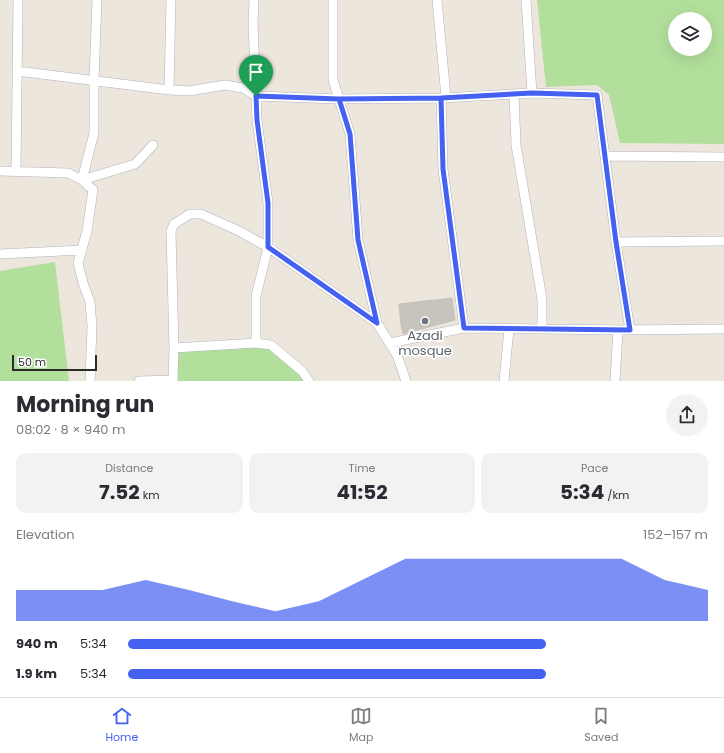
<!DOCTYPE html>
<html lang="en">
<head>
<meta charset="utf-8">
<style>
	body { margin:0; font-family:Poppins,sans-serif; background:#f2f2f3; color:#2b2b33; height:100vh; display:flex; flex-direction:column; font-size:15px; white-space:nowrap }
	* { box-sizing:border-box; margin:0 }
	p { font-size:13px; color:#7c7c81 }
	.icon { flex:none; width:22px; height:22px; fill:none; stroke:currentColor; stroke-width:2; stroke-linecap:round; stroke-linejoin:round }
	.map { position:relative; height:381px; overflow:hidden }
	.side { display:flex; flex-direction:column; background:#fff; flex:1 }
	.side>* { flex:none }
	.fabs { position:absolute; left:668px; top:12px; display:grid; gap:8px }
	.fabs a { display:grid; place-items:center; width:44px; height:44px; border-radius:50%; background:#fff; box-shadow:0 4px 16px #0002; font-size:20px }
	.scale { position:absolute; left:12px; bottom:10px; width:85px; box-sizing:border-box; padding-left:4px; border:2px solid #2b2b2b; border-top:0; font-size:11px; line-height:14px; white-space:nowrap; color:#2b2b2b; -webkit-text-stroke:3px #fff; paint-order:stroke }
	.pin { position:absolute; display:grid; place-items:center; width:34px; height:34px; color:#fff; margin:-41px -17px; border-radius:50% 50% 50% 0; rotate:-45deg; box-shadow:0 0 4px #0007 }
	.pin .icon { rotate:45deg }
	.round { display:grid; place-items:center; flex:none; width:42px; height:42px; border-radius:21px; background:#f2f2f3 }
	.summary { display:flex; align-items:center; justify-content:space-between; height:68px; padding:0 16px }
	h1 { font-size:22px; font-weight:700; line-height:30px }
	.figures { display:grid; grid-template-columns:repeat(3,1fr); gap:6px; height:68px; padding:4px 16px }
	.figures div { display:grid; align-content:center; border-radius:10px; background:#f2f2f3; text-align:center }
	.figures b { font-size:20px; font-weight:700 }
	.figures small { font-size:11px; font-weight:400 }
	.figures p { font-size:11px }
	.chart { height:112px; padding:8px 16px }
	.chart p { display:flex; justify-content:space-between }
	.chart svg { width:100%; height:72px; margin-top:4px; fill:#4461f2; opacity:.7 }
	ul { padding:0 16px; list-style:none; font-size:13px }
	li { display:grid; grid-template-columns:64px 48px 1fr; align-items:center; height:30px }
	li i { height:10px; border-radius:5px; background:#4461f2 }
	.tab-bar { display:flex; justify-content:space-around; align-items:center; height:56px; border-top:1px solid #e1e1e2; background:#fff; font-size:11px; color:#7c7c81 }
	.tab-bar a { display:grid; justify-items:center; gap:2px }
	.tab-bar .current { color:#4461f2 }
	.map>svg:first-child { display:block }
</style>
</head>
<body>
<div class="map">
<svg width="724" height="381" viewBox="0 0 724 381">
	<rect width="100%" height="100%" fill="#ece6dd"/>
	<!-- green -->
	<path fill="#b2e09c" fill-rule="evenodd" d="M537 0H724V144L620 143 609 95 597 85 546 87ZM675 19H705V49H675Z
		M55 262 69 381H0V271Z
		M271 345 309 381H173L174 348Z"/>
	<!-- building -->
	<path fill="#c7c3bd" stroke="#c7c2b7" d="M452 298 455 320 403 334 401 325 399 304Z"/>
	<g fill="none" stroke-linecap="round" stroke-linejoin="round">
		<!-- street casing -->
		<g stroke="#b1b3be" stroke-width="10">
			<path id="street" d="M254 0 253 23 257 120 268 203V247L256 296V343
				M333 0V80L350 134 358 240 377 323
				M437 0 446 97
				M526 0 532 93
				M17 71 169 90 189 91 225 85 243 88 256 96 339 99 441 98 532 93 597 95 616 242 630 330
				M169 90 171 0
				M514 94 516 145 542 299V328
				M441 98 443 169 464 328
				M605 156 724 157
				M0 171 68 173 82 180 93 190 87 231 78 263 83 283 90 302 92 326 90 381
				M16 171 18 0
				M82 180 94 133V80L97 0
				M82 180 135 164 153 145
				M616 242 724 241
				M0 254 82 250
				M390 343 464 328 618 330 724 329
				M174 348 256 343 271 345 302 371 309 381
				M139 381 173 380
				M173 381 174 348 171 231 174 224 190 214H201L237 230 268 247 377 323 397 355 406 381
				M504 381 509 329
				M615 381 618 330"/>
		</g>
		<!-- street -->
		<use href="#street" stroke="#fff" stroke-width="9"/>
	</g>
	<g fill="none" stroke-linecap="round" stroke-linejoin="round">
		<!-- route casing -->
		<g stroke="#fff" stroke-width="8">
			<path id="route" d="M256 96 257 120 268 203V247L377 323 358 240 350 134 339 99 441 98 532 93 597 95 616 242 630 330 464 328 443 169 441 98 339 99 256 96"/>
		</g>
		<!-- route -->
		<use href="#route" stroke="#4461f2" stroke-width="5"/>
	</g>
	<!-- markers -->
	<circle fill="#6b7280" stroke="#fff" stroke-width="1.5" cx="425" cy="321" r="4"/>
	<g text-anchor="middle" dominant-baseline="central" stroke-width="3.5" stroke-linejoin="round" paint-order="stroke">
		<!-- worship labels -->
		<g font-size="13" fill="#5b616d" stroke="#fff">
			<text x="425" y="335">Azadi<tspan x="425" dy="15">mosque</tspan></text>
		</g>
	</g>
</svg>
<div class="fabs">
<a><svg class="icon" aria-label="layers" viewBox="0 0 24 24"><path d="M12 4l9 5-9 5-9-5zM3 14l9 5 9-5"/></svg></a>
</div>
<div class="scale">50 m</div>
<div class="pin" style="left:256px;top:96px;background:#1e9e55"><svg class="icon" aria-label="arrive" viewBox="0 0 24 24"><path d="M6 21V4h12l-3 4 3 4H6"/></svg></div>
</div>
<section class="side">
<div class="summary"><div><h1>Morning run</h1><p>08:02 · 8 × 940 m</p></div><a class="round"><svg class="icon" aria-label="share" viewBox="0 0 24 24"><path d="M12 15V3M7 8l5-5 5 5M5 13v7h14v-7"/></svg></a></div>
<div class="figures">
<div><p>Distance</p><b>7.52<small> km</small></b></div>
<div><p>Time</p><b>41:52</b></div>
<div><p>Pace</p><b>5:34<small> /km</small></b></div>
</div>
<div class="chart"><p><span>Elevation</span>152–157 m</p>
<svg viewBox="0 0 160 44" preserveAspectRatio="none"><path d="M0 44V25L10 25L20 25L30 19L40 25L50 32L60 38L70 32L80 19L90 6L100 6L110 6L120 6L130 6L140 6L150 19L160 25V44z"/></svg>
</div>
<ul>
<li><b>940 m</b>5:34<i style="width:72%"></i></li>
<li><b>1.9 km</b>5:34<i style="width:72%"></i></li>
</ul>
</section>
<nav class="tab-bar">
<a class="current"><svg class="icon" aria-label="home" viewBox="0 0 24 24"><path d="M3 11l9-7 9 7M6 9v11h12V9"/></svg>Home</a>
<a><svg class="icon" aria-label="map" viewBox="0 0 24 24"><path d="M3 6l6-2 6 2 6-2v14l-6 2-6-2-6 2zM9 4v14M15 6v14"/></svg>Map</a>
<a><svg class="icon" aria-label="saved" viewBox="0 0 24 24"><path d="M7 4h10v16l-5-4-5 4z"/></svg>Saved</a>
</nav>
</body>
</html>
